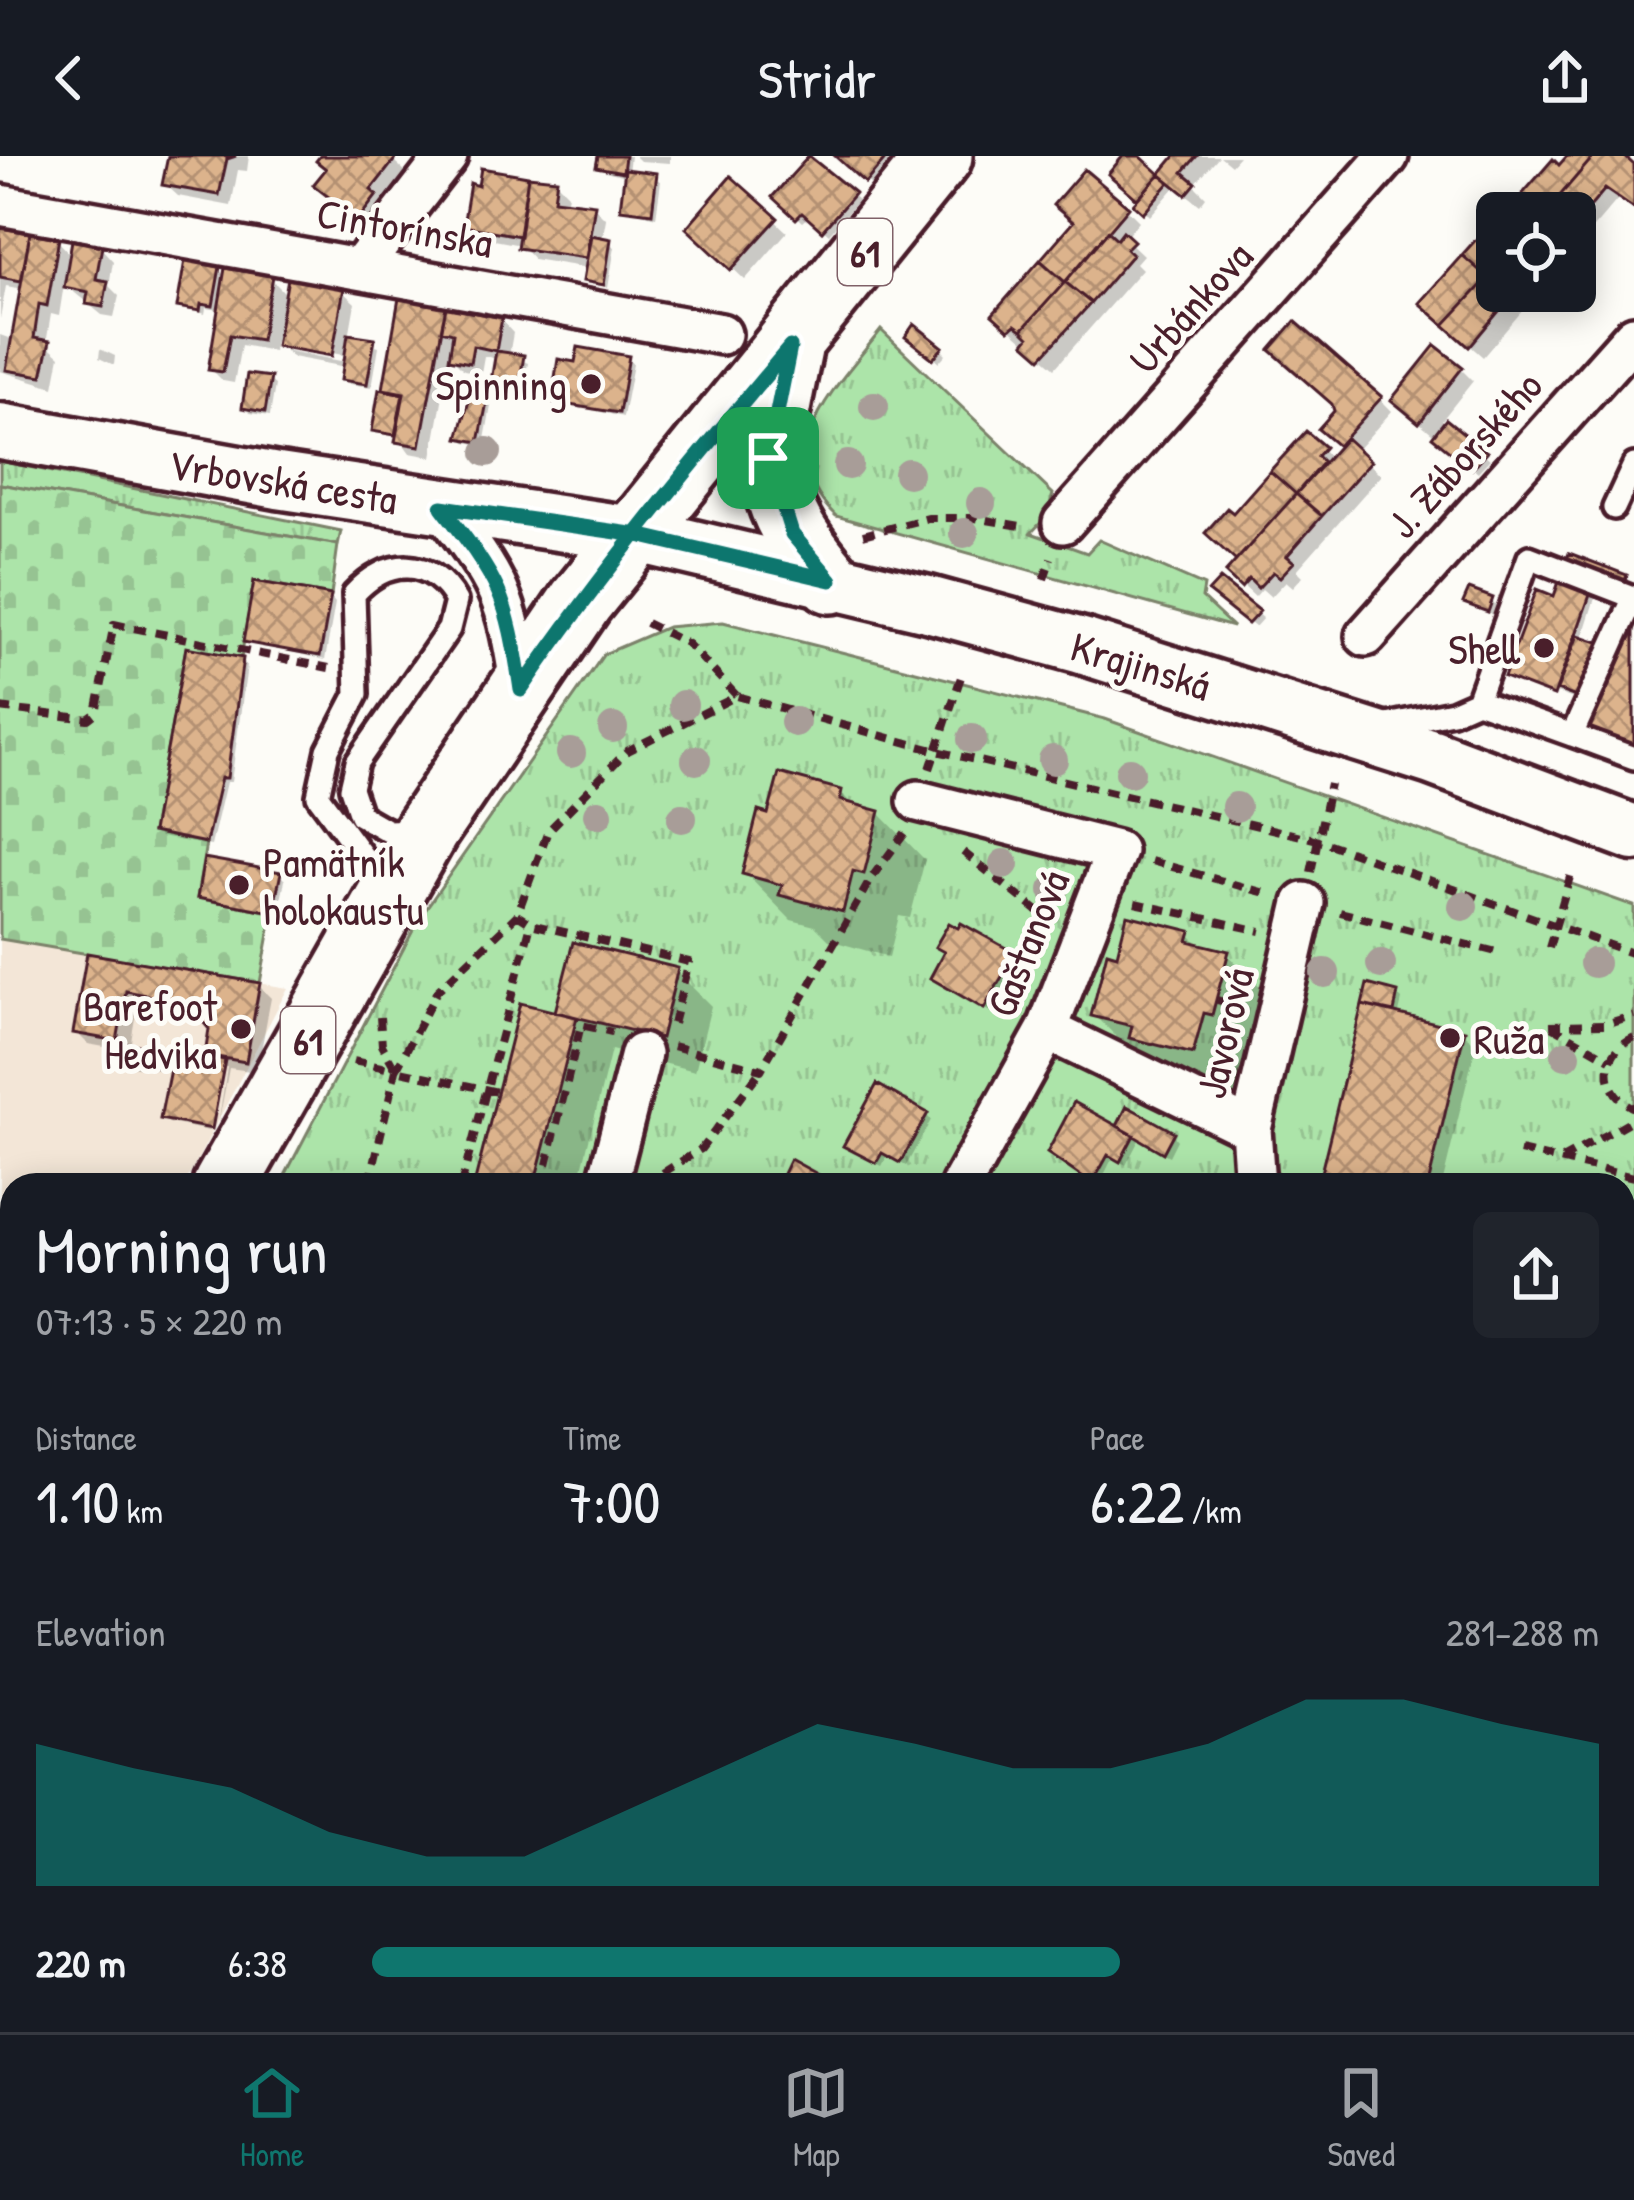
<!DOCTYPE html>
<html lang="en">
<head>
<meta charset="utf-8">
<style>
	body { margin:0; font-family:"Patrick Hand",sans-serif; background:#20242c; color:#f1f3f6; height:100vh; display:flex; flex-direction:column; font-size:45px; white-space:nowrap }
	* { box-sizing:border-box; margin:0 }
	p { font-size:39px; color:#9ea1a6 }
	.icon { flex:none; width:66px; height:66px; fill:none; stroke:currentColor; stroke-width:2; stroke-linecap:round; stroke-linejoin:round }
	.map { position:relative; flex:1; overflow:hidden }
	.panel { position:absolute; left:0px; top:1017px; width:1635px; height:861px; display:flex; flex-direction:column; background:#171b24; border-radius:36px 36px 0 0; box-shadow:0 6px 30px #0003 }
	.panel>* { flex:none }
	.fabs { position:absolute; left:1476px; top:36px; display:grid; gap:24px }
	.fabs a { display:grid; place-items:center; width:120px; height:120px; border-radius:18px; background:#171b24; box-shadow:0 6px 30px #0003; font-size:60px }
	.pin { position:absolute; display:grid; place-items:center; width:102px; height:102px; color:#fff; margin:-51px; border-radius:24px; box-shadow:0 6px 18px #0006 }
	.round { display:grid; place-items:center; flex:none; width:126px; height:126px; border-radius:18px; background:#20242c }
	.summary { display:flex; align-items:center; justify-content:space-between; height:204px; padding:0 36px }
	h1 { font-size:66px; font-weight:600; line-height:90px }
	.stats { display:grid; grid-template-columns:repeat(3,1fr); gap:18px; height:204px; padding:12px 36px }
	.stats div { display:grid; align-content:center }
	.stats b { font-size:60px; font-weight:600 }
	.stats small { font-size:33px; font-weight:400 }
	.stats p { font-size:33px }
	.chart { height:336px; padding:24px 36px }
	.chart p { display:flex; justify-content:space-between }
	.chart svg { width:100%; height:216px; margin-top:12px; fill:#0f766e; opacity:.7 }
	ul { padding:0 36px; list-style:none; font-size:39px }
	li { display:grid; grid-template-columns:192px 144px 1fr; align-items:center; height:90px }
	li i { height:30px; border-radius:15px; background:#0f766e }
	header { display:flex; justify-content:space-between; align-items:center; height:156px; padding:0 36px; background:#171b24; font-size:54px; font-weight:600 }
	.dock { display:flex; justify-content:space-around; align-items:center; height:168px; border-top:3px solid #363941; background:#171b24; font-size:33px; color:#9ea1a6 }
	.dock a { display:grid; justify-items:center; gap:6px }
	.dock .current { color:#0f766e }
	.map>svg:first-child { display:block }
</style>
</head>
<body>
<header><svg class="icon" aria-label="back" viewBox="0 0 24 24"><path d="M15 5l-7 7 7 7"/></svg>Stridr<svg class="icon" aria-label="share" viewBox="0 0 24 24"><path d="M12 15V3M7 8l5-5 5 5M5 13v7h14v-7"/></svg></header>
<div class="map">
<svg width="1634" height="1876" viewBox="0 0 1634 1876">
	<defs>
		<pattern id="grass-tufts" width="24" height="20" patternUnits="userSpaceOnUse" patternTransform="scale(3)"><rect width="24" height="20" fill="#ace4a9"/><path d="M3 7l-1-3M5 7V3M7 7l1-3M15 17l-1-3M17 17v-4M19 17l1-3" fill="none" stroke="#96c392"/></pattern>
		<pattern id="cemetery-stones" width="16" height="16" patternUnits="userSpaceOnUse" patternTransform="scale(3)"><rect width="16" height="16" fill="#ace4a9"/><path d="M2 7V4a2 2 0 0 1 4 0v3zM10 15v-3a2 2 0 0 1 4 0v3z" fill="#96c392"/></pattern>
		<pattern id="building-cross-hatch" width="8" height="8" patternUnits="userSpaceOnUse" patternTransform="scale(3)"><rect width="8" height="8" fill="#dcb38c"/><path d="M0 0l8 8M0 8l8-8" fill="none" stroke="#b49173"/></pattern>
	</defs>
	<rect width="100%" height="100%" fill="#fdfcf7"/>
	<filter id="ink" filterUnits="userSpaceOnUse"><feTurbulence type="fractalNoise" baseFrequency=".00833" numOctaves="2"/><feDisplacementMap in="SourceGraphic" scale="24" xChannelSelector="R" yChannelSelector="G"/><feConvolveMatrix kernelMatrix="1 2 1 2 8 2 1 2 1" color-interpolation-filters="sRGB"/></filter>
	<g filter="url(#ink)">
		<!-- built -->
		<path fill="#f3e6d7" d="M0 784 288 832 184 1029H12V1427L0 1425Z"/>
		<!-- grass -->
		<path fill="url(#grass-tufts)" stroke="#7b826a" stroke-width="3" d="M881 174 1053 338 1047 360 1031 377 1087 397 1099 384 1204 430 1202 442 1233 471 836 360C767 294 836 232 881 174Z
			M0 305 341 375 338 389 0 328Z
			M723 466 1105 563 1634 750V1876H41L44 1866H1623V1029H280L420 761 604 498 667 471Z"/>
		<!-- cemetery -->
		<path fill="url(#cemetery-stones)" stroke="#7b826a" stroke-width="3" d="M0 328 338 389 331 439 254 425 241 502 186 492 152 676 206 687 197 742 273 756 260 827 0 783Z"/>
		<!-- shadow -->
		<path fill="#0003" fill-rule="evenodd" d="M171 0H249L247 15 238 14 231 50 178 40 165 28Z
			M324 0H388L406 16 382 48 387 53 371 74 329 41Z
			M601 0H630L628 16 661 25 656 61 623 52 627 20 605 15Z
			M635 0H670V7L640 5Z
			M839 0H897L871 29Z
			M1127 0H1135L1160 22 1179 0H1219L1194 29 1206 41 1200 49 1176 30 1150 60 1112 18Z
			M1220 0H1239L1231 9Z
			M1571 0H1620L1634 12V54L1618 43 1575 93V57H1503L1554 8 1559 13Z
			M811 2 858 44 829 78 809 61 803 66 776 41Z
			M732 24 787 76 745 124 690 72Z
			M556 26 568 38 566 48 594 51 606 63 602 84 615 91 608 132 586 124 588 112 533 103 521 89 478 81 466 69 481 34Z
			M1127 53 1139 65 1125 82 1143 99 1136 107 1142 113 1055 212 1008 171Z
			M1497 64V135H1539L1483 201 1435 159Z
			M0 74 58 85 72 100 101 92 113 105 109 130 119 140 114 161 102 159 64 128 59 160 51 158 46 188 60 200 54 231 0 215V179L14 184 23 133 6 130 0 163Z
			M219 114 227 122 271 123 288 140 342 135 355 147 349 181 379 190 372 231 349 228 346 211 292 201 275 184 273 195 241 189 234 227 223 225 211 213 221 154 206 152 205 158 181 150ZM289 189 348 200 346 206 289 195Z
			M402 146 501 164 513 177 509 200 528 207 522 240 493 230 498 203 484 200 481 217 464 214 450 200 432 301 410 297 399 282 375 274 393 239 386 232Z
			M914 186 941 193 946 198 939 206Z
			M100 193 115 200 114 209 99 202Z
			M627 203 633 208 623 261 554 245Z
			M1461 213 1473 225 1442 264 1490 303 1478 316 1407 256Z
			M269 224 275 229 270 260 250 257 245 251Z
			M488 234 493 239 484 289 466 286 461 281Z
			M1380 243 1392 255 1356 295 1381 319 1297 414 1303 420 1293 431 1286 425 1271 441 1262 433 1255 441 1229 417 1240 405 1233 361 1307 279 1331 302 1341 291 1322 273Z
			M1626 422 1631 427 1622 452 1595 442 1582 483 1620 497 1634 461V590L1593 572 1600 552 1507 520 1555 444Z
			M1221 427 1263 462 1255 471 1217 441Z
			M330 441 335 447 325 504 246 485Z
			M1491 444 1497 450 1493 459 1467 446Z
			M242 505 247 510 231 626H226L211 690 160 681 155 675Z
			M841 637 855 651 879 657 925 704 910 762 899 760 889 801 829 784 815 770 791 764 745 717 770 662Z
			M279 718 285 724 278 760 200 741Z
			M962 771 1019 805 990 856 939 826Z
			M1189 778 1203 792 1227 798 1274 844 1239 943 1179 927 1141 906 1095 859 1119 803Z
			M89 801 259 830 271 842 257 916 229 912 217 976 227 911H221L209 975 169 967 163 962 173 916 130 910 126 895 88 888 76 876ZM138 845 201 857 212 872 208 898 216 905 130 891Z
			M676 815 711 850 695 915 611 894 578 1029H477L557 859Z
			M1369 832 1397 839 1402 844 1398 861 1464 877 1476 889 1442 1029H1321Z
			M926 959 931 964 906 1010 887 1000 882 1010 852 994Z
			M1119 974 1172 978 1177 984 1169 1000 1139 984 1126 1009 1113 1001 1099 1029 1071 1014Z
			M792 1007 832 1029H790L783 1023Z
			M1623 1177 1630 1185 1623 1216Z
			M1623 1591 1634 1594V1729L1625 1727 1623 1735Z
			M130 1866H229L227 1876H127Z
			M868 1866H1006L1003 1876H866Z
			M1365 1866H1412L1409 1876Z"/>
		<!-- building -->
		<path fill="url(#building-cross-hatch)" stroke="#4a1f2b" stroke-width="3" d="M168 0H236L227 3 219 39 162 29Z
			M320 0H393L396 2 371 34 377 39 358 64 313 29 326 13 316 5Z
			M598 0H625L623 16 596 11Z
			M809 0 855 37 822 75 802 57 796 63 772 41Z
			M835 0H888L865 27Z
			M1123 0H1140L1160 18 1137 43 1108 18Z
			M1175 0H1197L1183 16 1196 27 1186 39 1160 18Z
			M1567 0H1594L1545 57H1537L1519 42 1553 3 1559 9Z
			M1594 0H1624L1634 9V53L1605 33 1575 69V57H1545Z
			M481 12 528 20 520 80 463 70 470 27 478 30Z
			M625 13 657 17 652 57 620 53Z
			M1084 13 1129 51 1065 126 1040 104 1073 66 1053 49Z
			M1160 18 1170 26 1143 57 1133 48Z
			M528 20 557 23 554 43 595 48 586 102 517 92Z
			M731 20 778 62 731 114 686 72Z
			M1497 60V112L1488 122 1462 99Z
			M0 72 30 77 21 125 0 121Z
			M1108 75 1117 83 1123 75 1134 85 1126 93 1132 99 1091 147 1065 126Z
			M30 77 59 82 47 150 39 148 34 182 50 185 42 220 6 214Z
			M591 79 611 83 604 129 583 125Z
			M72 84 102 90 96 123 108 125 103 151 86 148 88 136 64 131Z
			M1462 99 1488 122 1444 169 1419 147Z
			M185 104 220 111 213 150 201 148 200 155 177 151Z
			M1040 104 1065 126 1022 174 1015 169 1009 174 992 159Z
			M225 112 273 120 261 184 230 179 223 216 208 214Z
			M288 122 344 132 332 200 276 190Z
			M1488 122 1510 142 1469 191 1444 169Z
			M1065 126 1091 147 1041 202 1024 187 1029 181 1022 174Z
			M399 142 446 151 420 290 395 286 404 237 383 233Z
			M446 151 502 162 496 195 473 190 470 207 449 203 453 177 441 174Z
			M1295 165 1382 241 1338 290 1318 273 1334 255 1332 248 1270 194Z
			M914 168 943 191 933 203 905 181Z
			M348 178 375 182 367 228 341 224Z
			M1435 189 1463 211 1419 267 1391 244Z
			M578 191 629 200 619 257 551 246 558 203 575 206Z
			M496 195 524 199 518 237 490 231Z
			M247 218 271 221 265 256 242 252Z
			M474 228 490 231 479 286 458 282Z
			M379 233 403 238 395 279 372 275Z
			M1446 263 1487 296 1472 313 1432 281Z
			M1306 275 1325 291 1317 300 1323 306 1296 338 1270 315Z
			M1346 282 1371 305 1322 360 1296 338Z
			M1270 315 1296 338 1236 405 1205 377 1227 352 1233 357Z
			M1296 338 1322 360 1287 400 1294 406 1280 421 1273 416 1258 432 1249 423 1241 432 1225 417Z
			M1569 397 1627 419 1616 448 1590 439 1554 540 1504 521 1537 433 1554 440Z
			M1220 423 1260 455 1248 468 1208 436Z
			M254 425 331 439 320 500 243 486Z
			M1469 433 1493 442 1488 456 1463 447Z
			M1634 454V589L1589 573 1598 549 1557 534 1578 479 1618 493Z
			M186 491 243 502 227 622H221L206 687 152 676Z
			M779 617 842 634 840 644 880 655 864 718 853 715 843 756 779 739 782 729 742 718 758 655 768 658Z
			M204 702 281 716 273 756 197 742Z
			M1127 759 1191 775 1188 785 1229 795 1212 859 1204 857 1193 898 1129 882 1132 870 1091 860 1107 796 1117 799Z
			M949 767 958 772 961 767 1015 797 984 853 930 822 944 796 935 791Z
			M573 786 678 812 661 882 555 856Z
			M87 797 260 827 246 906 205 899 209 873 198 860V849L126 835 117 885 73 877Z
			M1367 828 1398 836 1394 856 1362 849Z
			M520 847 577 861 555 948 534 1029H474Z
			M1362 849 1465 874 1428 1029H1318Z
			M125 887 225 904 212 973 160 963 170 913 122 905Z
			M877 928 928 957 900 1007 882 997 876 1007 843 990Z
			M1074 946 1134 979 1120 1006 1108 999 1092 1028 1047 997Z
			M1127 950 1174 976 1163 997 1117 970Z
			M790 1003 821 1020 816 1029 780 1024Z
			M1623 1588 1634 1591V1721L1623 1719Z
			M127 1866H186L184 1876H124Z
			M437 1866H516L513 1876H434Z
			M865 1866H940L937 1876H863Z"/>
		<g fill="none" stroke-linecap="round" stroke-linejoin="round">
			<!-- lane casing -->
			<g stroke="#4a1f2b" stroke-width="30">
				<path id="lane" d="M1614 352 1634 309
					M1477 545 1529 401 1630 440
					M1382 570 1452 556 1477 545 1572 579 1634 441
					M1572 579 1634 602
					M384 729 318 640 328 594 357 538 354 438C387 402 431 400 456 445L449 473 357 606 351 632 360 659 388 675 415 674
					M0 1087 12 1090
					M0 1186 12 1188
					M0 1252 12 1250
					M0 1293 12 1295
					M1149 1876 1152 1866"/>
			</g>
			<!-- street casing -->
			<g stroke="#4a1f2b" stroke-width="48">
				<path id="street" d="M0 49 721 178
					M361 111 447 0
					M442 351C500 427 507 439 521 534
					M1063 367 1388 0
					M1366 480 1634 180
					M918 645 1116 695 1047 874 961 1029
					M1047 874 1251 973
					M607 1029 641 898
					M1255 1029 1251 973 1304 747
					M1623 1442 1634 1445
					M270 1876 273 1866
					M1026 1876 1030 1866"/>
			</g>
			<!-- secondary casing -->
			<g stroke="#4a1f2b" stroke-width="63">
				<path id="secondary" d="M0 275 278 325 638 379 928 448 1082 490 1432 601 1634 677"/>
			</g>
			<!-- primary casing -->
			<g stroke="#4a1f2b" stroke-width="72">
				<path id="primary" d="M790 193C768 302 754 334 831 425
					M225 1029 427 673 581 445 940 0
					M1 1876 12 1831"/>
			</g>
			<!-- path -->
			<path stroke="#4a1f2b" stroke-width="8" stroke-dasharray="12 9" stroke-linecap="butt" d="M863 379 928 362H975L1026 371
				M1044 423 1051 402
				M646 467 688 488 737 540
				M0 552 88 563 96 557 114 468 329 512
				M930 613 962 518
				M963 696 1050 765
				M1151 705 1269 738
				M1311 716 1330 628
				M1135 747 1261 775
				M1340 756 1500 797
				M517 759 531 768 689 806 671 876
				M1549 792 1572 714
				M1217 844 1242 851
				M380 861 382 889 396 914 498 936
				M1550 869 1606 868 1634 859
				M1552 870 1610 903
				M1634 881C1600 897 1600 936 1634 952
				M673 890 761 914 872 721 905 677
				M353 905 396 914 369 1029
				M396 914 437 835 517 759 548 675 627 595 737 540 937 595 1318 684 1634 798
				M1520 995 1634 1021
				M1562 1003 1634 963
				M645 1028 701 993 761 914
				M461 1029 531 768
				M542 1029 581 869 612 876
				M1623 1182 1634 1135
				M0 1328 12 1331
				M0 1641 12 1592
				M1296 1866 1342 1876
				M115 1876 117 1866
				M222 1876 224 1866
				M853 1876 856 1866
				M1375 1876 1378 1866"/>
			<!-- lane -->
			<use href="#lane" stroke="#fdfcf7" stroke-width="21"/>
			<!-- street -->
			<use href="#street" stroke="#fdfcf7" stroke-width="39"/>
			<!-- secondary -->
			<use href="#secondary" stroke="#fdfcf7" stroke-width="54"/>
			<!-- primary -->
			<use href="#primary" stroke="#fdfcf7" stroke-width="63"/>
		</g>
		<!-- trees -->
		<g fill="#a89d98">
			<circle cx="874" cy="250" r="15"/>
			<circle cx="487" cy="296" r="15"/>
			<circle cx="848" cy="309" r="15"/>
			<circle cx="908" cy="317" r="15"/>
			<circle cx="981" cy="347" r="15"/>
			<circle cx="964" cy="377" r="15"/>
			<circle cx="683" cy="549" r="15"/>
			<circle cx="795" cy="566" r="15"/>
			<circle cx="613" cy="572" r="15"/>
			<circle cx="972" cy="583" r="15"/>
			<circle cx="571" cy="597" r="15"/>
			<circle cx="696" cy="604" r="15"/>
			<circle cx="1053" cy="604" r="15"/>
			<circle cx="1130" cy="616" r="15"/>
			<circle cx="1236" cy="651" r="15"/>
			<circle cx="598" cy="658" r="15"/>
			<circle cx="682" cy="662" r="15"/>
			<circle cx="1004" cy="708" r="15"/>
			<circle cx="1054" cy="734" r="15"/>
			<circle cx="1463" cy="750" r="15"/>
			<circle cx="1594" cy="807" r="15"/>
			<circle cx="1381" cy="808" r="15"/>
			<circle cx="1325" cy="817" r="15"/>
			<circle cx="1566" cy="899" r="15"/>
		</g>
	</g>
	<g fill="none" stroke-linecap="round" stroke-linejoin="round" filter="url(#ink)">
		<!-- route casing -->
		<g stroke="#fff" stroke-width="24">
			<path id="route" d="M768 302 792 378 831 424 638 379 442 351C500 427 507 438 521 534 603 414 696 302 790 191L768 302"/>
		</g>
		<!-- route -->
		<use href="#route" stroke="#0f766e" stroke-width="15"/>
	</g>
	<!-- markers -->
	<g fill="#4a1f2b" stroke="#fdfcf7" stroke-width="4.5">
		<circle cx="591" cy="228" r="12"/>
		<circle cx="1544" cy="492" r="12"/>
		<circle cx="239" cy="729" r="12"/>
		<circle cx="241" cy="873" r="12"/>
		<circle cx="1450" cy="882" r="12"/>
	</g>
	<g text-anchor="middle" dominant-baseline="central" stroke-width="10" stroke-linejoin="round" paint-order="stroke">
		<!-- shield labels -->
		<g fill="#fdfcf7" stroke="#806168" stroke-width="3">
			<rect x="838" y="63" width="54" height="66" rx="9"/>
			<rect x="281" y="851" width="54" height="66" rx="9"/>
		</g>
		<g font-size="39" font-weight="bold" fill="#4a1f2b">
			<text x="865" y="96">61</text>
			<text x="308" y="884">61</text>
		</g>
		<!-- street labels -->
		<g font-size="42" fill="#4a1f2b" stroke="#fdfcf7">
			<text transform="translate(405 71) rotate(10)">Cintorínska</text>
			<text transform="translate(1190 151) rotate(-48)">Urbánkova</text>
			<text transform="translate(1464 298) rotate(-48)">J. Záborského</text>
			<text transform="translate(283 325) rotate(9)">Vrbovská cesta</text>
			<text transform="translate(1141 509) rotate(17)">Krajinská</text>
			<text transform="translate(1027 787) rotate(-68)">Gaštanová</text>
			<text transform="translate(1224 877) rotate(-77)">Javorová</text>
		</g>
		<!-- poi labels -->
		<g font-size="42" fill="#4a1f2b" stroke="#fdfcf7" text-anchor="end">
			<text x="567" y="228">Spinning</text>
			<text x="1520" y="492">Shell</text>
			<text x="263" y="705" text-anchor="start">Pamätník<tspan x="263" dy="48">holokaustu</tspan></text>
			<text x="217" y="849">Barefoot<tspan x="217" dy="48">Hedvika</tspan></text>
			<text x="1474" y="882" text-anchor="start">Ruža</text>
		</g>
	</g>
</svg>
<div class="fabs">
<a><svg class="icon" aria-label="locate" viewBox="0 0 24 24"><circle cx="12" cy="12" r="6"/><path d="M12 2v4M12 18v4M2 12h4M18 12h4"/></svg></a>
</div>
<div class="pin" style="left:768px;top:302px;background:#1e9e55"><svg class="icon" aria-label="arrive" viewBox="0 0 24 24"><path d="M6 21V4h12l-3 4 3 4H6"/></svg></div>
<section class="panel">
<div class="summary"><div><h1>Morning run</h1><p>07:13 · 5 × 220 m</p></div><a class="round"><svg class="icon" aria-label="share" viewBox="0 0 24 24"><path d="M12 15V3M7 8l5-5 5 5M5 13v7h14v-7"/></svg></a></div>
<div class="stats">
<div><p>Distance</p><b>1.10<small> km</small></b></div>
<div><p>Time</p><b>7:00</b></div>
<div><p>Pace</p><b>6:22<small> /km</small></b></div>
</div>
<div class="chart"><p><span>Elevation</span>281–288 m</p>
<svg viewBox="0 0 160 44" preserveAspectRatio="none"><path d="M0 44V15L10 20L20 24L30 33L40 38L50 38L60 29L70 20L80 11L90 15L100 20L110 20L120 15L130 6L140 6L150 11L160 15V44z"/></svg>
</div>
<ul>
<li><b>220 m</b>6:38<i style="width:61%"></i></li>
</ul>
</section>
</div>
<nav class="dock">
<a class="current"><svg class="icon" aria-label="home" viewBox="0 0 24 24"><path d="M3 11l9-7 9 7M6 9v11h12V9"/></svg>Home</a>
<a><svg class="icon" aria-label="map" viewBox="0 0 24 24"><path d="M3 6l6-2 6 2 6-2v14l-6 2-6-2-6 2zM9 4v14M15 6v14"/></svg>Map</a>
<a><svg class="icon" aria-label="saved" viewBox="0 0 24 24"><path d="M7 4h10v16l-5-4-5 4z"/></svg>Saved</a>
</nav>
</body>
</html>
